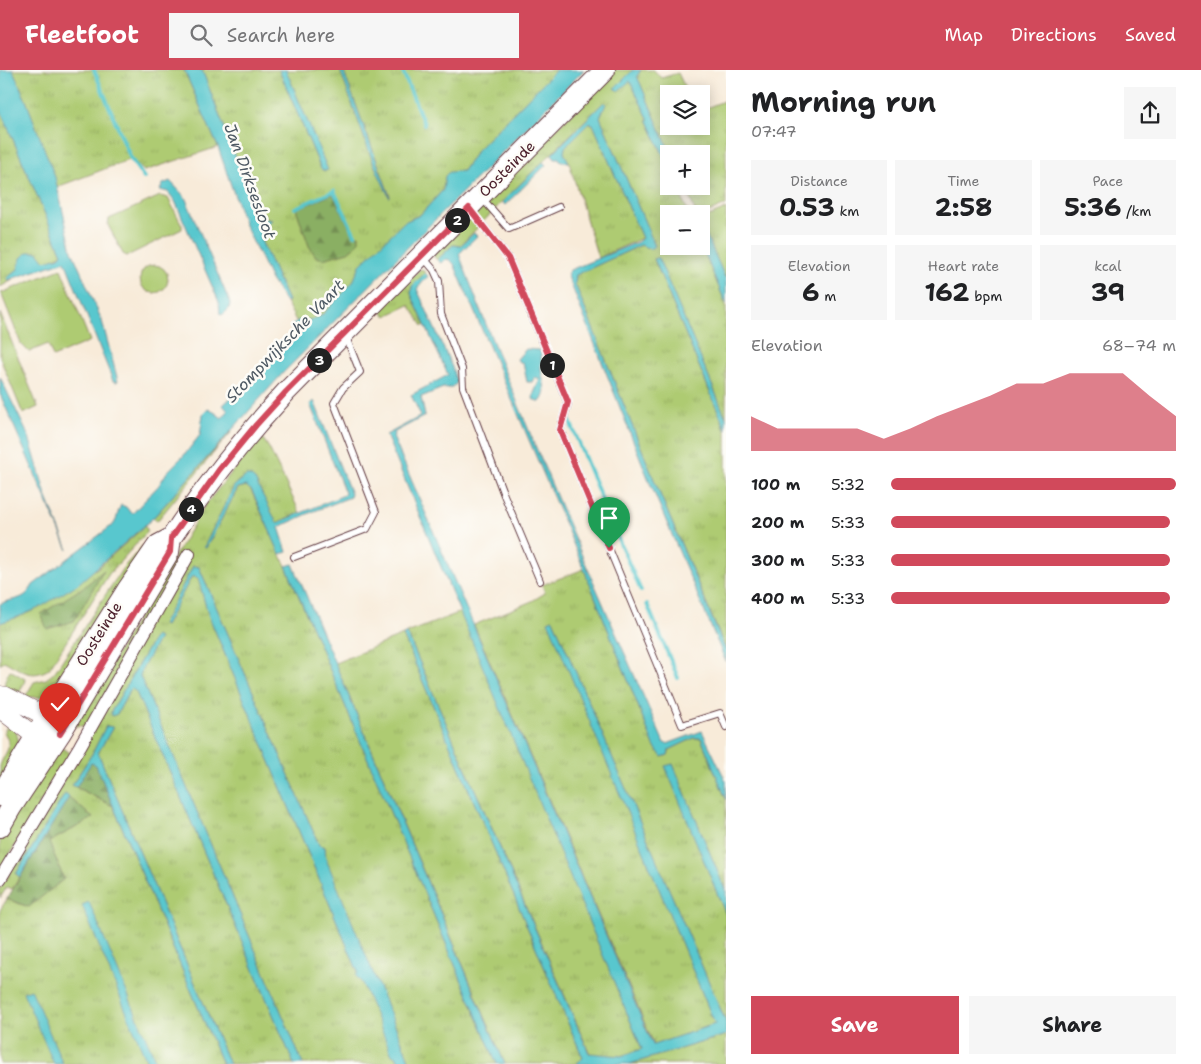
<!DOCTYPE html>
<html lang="en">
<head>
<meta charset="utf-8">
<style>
	body { margin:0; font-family:"Shantell Sans",sans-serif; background:#f6f6f6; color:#202124; height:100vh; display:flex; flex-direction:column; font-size:19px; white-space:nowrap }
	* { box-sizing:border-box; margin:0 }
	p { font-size:16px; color:#757577 }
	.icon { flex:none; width:28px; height:28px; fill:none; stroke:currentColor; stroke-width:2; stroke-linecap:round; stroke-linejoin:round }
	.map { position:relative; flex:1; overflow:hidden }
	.details { display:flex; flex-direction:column; background:#fff; width:475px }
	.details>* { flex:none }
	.buttons { position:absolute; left:660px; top:15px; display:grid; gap:10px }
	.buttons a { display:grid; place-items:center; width:50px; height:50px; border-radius:0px; background:#fff; box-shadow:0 2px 12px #0003; font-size:25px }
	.pin { position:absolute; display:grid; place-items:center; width:42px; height:42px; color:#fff; margin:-51px -21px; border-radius:50% 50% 50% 0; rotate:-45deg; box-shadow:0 0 5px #0007 }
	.pin .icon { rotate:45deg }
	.km { position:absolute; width:25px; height:25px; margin:-12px; border-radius:50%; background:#222; color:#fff; font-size:14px; line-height:25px; text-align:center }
	.round { display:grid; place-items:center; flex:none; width:52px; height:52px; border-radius:0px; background:#f6f6f6 }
	.headline { display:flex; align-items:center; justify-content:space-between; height:85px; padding:0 25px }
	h1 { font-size:28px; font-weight:700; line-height:38px }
	.stats { display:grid; grid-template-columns:repeat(3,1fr); gap:8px; height:85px; padding:5px 25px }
	.stats div { display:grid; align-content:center; border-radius:0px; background:#f6f6f6; text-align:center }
	.stats b { font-size:25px; font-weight:700 }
	.stats small { font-size:14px; font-weight:400 }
	.stats p { font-size:14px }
	.chart { height:140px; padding:10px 25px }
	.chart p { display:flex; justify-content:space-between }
	.chart svg { width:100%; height:90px; margin-top:5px; fill:#d1495b; opacity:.7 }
	.action { display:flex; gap:10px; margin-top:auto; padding:10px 25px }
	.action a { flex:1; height:58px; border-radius:0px; background:#d1495b; color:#fff; font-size:20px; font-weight:700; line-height:58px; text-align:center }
	.action a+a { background:#f6f6f6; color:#202124 }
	ul { padding:0 25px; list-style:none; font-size:16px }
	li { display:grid; grid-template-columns:80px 60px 1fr; align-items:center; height:38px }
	li i { height:12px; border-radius:6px; background:#d1495b }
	header { display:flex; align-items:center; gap:30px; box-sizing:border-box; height:70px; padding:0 25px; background:#d1495b; color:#fff }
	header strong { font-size:24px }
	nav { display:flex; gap:28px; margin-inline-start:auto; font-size:18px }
	.search { width:350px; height:45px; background:#f6f6f6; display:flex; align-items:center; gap:12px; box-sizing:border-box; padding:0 18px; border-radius:0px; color:#757577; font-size:19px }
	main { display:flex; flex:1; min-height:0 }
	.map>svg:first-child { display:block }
</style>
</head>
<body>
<header>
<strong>Fleetfoot</strong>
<div class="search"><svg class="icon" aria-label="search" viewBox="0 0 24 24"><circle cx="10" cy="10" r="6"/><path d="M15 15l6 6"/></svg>Search here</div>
<nav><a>Map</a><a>Directions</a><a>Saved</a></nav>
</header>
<main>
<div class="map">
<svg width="726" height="994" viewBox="0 0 726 994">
	<defs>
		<pattern id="grass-tufts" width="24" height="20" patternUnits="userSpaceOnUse" patternTransform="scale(1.25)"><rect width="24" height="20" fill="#aecb72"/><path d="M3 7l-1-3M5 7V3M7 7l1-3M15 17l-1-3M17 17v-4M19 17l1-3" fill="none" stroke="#97ae63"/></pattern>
		<pattern id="forest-firs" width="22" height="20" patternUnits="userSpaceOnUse" patternTransform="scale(1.25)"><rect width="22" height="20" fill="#8aaf64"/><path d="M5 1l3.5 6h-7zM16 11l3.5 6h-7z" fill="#738e53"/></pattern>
	</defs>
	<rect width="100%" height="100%" fill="#fdfcf7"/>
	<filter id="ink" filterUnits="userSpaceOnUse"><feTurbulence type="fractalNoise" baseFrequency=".02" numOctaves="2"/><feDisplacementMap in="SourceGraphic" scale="10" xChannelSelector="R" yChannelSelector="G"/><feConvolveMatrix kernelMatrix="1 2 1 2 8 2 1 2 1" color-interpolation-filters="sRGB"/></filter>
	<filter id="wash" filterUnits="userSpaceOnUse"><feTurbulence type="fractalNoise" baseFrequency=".0096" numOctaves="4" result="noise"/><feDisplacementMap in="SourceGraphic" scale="20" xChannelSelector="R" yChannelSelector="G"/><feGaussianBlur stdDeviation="1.12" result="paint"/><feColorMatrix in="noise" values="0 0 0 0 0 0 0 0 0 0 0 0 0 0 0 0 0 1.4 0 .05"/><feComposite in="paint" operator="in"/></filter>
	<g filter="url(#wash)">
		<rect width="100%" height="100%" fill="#f8ebd9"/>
		<!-- grass -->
		<path fill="url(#grass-tufts)" stroke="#7c754e" d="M13 0H184L218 77 144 101 131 89 57 117 27 33Z
			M202 0H279L321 99 325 101 327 99 286 0H340L373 92 390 126 343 0H556L478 79 463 101 446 106 443 120 420 145 410 149 360 195 354 212 321 246 311 250 296 251 286 232 288 231 260 168C260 159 265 156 272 150L255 145 252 137 253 131Z
			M614 0H633L615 18 630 10 648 48V51L669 98V116H677L689 144H669V176L701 175 726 234V348L658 188 654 189 726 360V580L655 412 575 214 576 205 641 175 650 179 655 176 600 47 604 32 502 132 460 176 453 175 437 190 434 187V182Z
			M641 0H654L661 8 678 3 688 24H669V56H701V40L726 30V135L702 145 695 141 685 116H701V84H671L637 6Z
			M0 39 62 184 49 191H45L41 187 19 193 18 199 8 210H13L0 217Z
			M589 53 593 54 642 168 598 188 569 92 564 83 565 77Z
			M726 139V210L706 164 701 166V155L704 148Z
			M420 199 423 200 425 203 412 216 411 224 425 255 423 256 409 235 386 246 379 240Z
			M232 361 157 451 153 448Z
			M260 368 263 369 269 378 300 443 276 453 255 410H239L206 478 238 418 246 416 250 418 286 496 497 994H411L325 789V777L319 775 199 497 193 496 165 556 192 506 198 508 208 544 358 902 357 906 362 913 400 994H303L140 606 142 599 158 568 155 566 111 642 112 645 117 644 131 618 136 622 294 994H229L98 683 113 657 106 656 92 684 72 715 113 736 222 994H0V840L7 829 29 837 49 772 93 748 65 724 16 804 20 807 12 819 7 817 0 828V819L59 720 90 653 83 656H74L205 435Z
			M145 456 148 461 109 504 49 599C31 610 21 600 4 591L0 595V553L18 547 99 497Z
			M152 465 153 472 53 622 42 627H25L34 612 46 609 54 603 123 498Z
			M584 499 654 676 662 687 668 685 669 680 694 668H701L726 729V822L673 694 666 697 726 845V952L553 549 549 551 715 954 654 975 474 555 532 531 545 523 542 515Z
			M461 542 642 979 621 986 590 984 407 563Z
			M403 565 583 988 576 994H505L335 593Z
			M10 600 25 609 24 614 18 625C3 618 1 615 10 600Z
			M10 651C28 677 15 694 0 716 0 710 0 702 0 696 4 682 14 679 4 662Z
			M56 677 65 679 70 683 0 801V767Z
			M726 965V994H630Z"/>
		<!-- forest -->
		<path fill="url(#forest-firs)" stroke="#6a6748" d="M333 124 354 166 359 165V173L348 182 323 189 316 187 309 176 296 139Z
			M104 500 74 551 47 559 41 544 84 517Z
			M91 693 96 695 113 736 76 717Z
			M69 727 93 748 49 772 64 809 29 837 7 829Z"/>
		<!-- garden -->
		<path fill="#aecb72" stroke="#7c754e" d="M160 126 168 128 182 155V159L127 186 123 184 108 155 109 149Z
			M140 209a14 14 0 1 1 28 0a14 14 0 1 1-28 0Z
			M61 199 90 271 53 287 48 274 29 282 21 274 1 223Z
			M0 243 38 337 23 344 0 288Z"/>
		<!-- water -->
		<path fill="#59c7ce" stroke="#52737c" d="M0 0H13L27 33 55 107 72 181 102 251 118 311 116 312 113 311 65 191 8 210 7 208 18 199 21 188 28 182H38L45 191 59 187 62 184 0 39Z
			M184 0H202L253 131 252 137 255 145 263 149 272 150C265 156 260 159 260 168L288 231 286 232 271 210 244 153 218 77Z
			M279 0H286L328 100 325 101 321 99Z
			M340 0H343L390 127H389L373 92Z
			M556 0H584L283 303 153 448 78 514 39 538 18 547 0 553V534C15 527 24 532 33 515L114 454C118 448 117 442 121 435L126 437 130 442 133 443 159 415 167 402 185 384 200 365 203 344 208 339 214 342 222 348 228 341 223 335 285 278 291 267 293 254 299 250H311L321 246 353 212 360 195 404 152 420 145 443 120 445 106 449 102 463 101 478 79Z
			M633 0H641L637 6 671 84H669V98L648 51V48L630 11 618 21 615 18Z
			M604 32 606 34 600 47 655 176 650 179 641 175 576 205 575 214 655 412 726 581V592L650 413 567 204 570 200 638 172 642 168 593 54 589 53 565 77 564 83 569 92H561L559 88H555L552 84Z
			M543 92 546 95 505 135 502 132Z
			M170 111 185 127 230 233 229 239 222 245 220 244 219 232 175 131 168 122 160 120 163 114Z
			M474 163 477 166 459 184C521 350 593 511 664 673L667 674 702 661 726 711V729L701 668H694L669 680 668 685 662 687 654 676 584 499 454 194 450 190 446 189 441 193 437 190 453 175 460 176Z
			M706 164 726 210V234L701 175V166Z
			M658 187 726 348V360L654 189Z
			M425 203 428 206 417 219 452 297 457 313 451 318H443L421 327 425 346 395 362 393 367 653 975 715 954 548 551 553 549 726 952V965L630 994H576L583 988 403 565 407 563 589 983 621 986 642 979 386 365 421 346 411 325 448 305 411 224 412 216Z
			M526 279 540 280C542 286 541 290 541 296 541 309 550 321 540 332H537L533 329 534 323 540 309 535 307 532 312H527L523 293 518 291 517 289Z
			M0 307 29 367 46 425 68 480 0 324Z
			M314 331 351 424 350 427 312 442 279 457 287 482 280 484 252 421 246 416 238 418 206 478 204 477 234 416 246 406H250L255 410 277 453 344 425 345 423 310 334Z
			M293 494 488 955 505 994H497L286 496Z
			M193 496 199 497 319 775 325 777 326 789 411 994H400L397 987 392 985 362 913 356 906 358 902 208 544 198 508 192 506 165 556 162 555Z
			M155 566 159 568 142 599 140 606 303 994H294L136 622 131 618 117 644 112 646 111 642Z
			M106 656 113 657 98 683 229 994H222L96 695 91 693 76 717 72 715 92 684Z
			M673 694 726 822V845L665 696Z
			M65 724 69 727 20 807 16 804Z
			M89 832 157 994H148L82 835Z
			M31 919 63 994H54L23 922Z"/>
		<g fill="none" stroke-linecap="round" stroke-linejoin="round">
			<!-- stream -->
			<path stroke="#59c7ce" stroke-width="4" d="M94 0 131 89 144 108
				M402 0 424 54
				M295 138 334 121 355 165
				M569 349 610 450
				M616 464 641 521
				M647 534 678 608"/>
		</g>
	</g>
	<g filter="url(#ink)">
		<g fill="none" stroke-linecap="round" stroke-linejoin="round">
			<!-- lane casing -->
			<g stroke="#643e45" stroke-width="8">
				<path id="lane" d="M481 127 509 159 559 137
					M470 139 508 188 568 333 560 360 682 655 720 643 726 657
					M422 186 434 200 439 211 441 244 462 299 463 317 504 425 540 511
					M294 487 367 459 376 442 334 333 343 318 360 302 346 267"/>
			</g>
			<!-- street casing -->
			<g stroke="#643e45" stroke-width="14">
				<path id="street" d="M0 809 80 676 189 484"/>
			</g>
			<!-- secondary casing -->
			<g stroke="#643e45" stroke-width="19">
				<path id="secondary" d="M0 625 6 626 47 647 55 658
					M0 639 36 667 49 665"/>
			</g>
			<!-- primary casing -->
			<g stroke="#643e45" stroke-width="22">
				<path id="primary" d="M0 726 47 647 127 520 158 475 171 468
					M0 757 11 738 60 664 169 482 171 468C207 414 242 370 286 322L605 0"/>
			</g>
			<!-- lane -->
			<use href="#lane" stroke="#fff" stroke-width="6"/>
			<!-- street -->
			<use href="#street" stroke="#fff" stroke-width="12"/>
			<!-- secondary -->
			<use href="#secondary" stroke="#fff" stroke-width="18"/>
			<!-- primary -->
			<use href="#primary" stroke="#fff" stroke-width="20"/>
		</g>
	</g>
	<g fill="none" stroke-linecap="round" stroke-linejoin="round" filter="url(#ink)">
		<!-- route casing -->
		<g stroke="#fff" stroke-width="10">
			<path id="route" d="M60 664 170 482 171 468 219 400 256 355 286 322 469 138 508 188 568 332 560 360 609 478"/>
		</g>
		<!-- route -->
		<use href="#route" stroke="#d1495b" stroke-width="6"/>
	</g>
	<g text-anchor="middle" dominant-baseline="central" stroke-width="5" stroke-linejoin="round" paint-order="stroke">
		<!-- street labels -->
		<g font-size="15" fill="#4a1f2b" stroke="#fdfcf7">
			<text transform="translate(507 99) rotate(-45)">Oosteinde</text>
			<text transform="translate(99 564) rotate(-58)">Oosteinde</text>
		</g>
		<!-- water labels -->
		<g font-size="16" font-style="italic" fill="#4f5a64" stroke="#fdfcf7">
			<text transform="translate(250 111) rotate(70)">Jan Dirksesloot</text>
			<text transform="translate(285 271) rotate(-46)">Stompwijksche Vaart</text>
		</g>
	</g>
</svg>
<div class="buttons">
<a><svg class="icon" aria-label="layers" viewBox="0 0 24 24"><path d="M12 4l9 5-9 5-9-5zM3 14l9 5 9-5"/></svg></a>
<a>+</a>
<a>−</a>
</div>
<div class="pin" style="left:609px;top:478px;background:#1e9e55"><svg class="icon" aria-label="arrive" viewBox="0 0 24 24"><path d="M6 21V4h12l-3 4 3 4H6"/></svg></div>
<div class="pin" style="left:60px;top:664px;background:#d93025"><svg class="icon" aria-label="check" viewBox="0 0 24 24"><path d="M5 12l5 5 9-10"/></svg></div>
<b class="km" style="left:552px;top:295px">1</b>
<b class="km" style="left:457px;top:150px">2</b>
<b class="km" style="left:319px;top:290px">3</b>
<b class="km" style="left:191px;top:439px">4</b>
</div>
<section class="details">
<div class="headline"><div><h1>Morning run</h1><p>07:47</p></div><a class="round"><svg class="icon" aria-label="share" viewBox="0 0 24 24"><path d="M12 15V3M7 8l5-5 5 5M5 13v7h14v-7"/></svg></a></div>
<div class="stats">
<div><p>Distance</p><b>0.53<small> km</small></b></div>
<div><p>Time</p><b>2:58</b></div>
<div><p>Pace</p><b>5:36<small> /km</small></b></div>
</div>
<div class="stats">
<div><p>Elevation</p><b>6<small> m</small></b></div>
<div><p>Heart rate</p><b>162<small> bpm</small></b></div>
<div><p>kcal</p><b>39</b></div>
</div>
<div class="chart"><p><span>Elevation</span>68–74 m</p>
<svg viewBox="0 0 160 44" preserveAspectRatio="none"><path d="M0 44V27L10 33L20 33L30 33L40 33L50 38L60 33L70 27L80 22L90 17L100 11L110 11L120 6L130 6L140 6L150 17L160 27V44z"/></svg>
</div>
<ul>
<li><b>100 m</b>5:32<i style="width:100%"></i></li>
<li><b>200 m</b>5:33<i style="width:98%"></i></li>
<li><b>300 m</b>5:33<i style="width:98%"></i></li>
<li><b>400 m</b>5:33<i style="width:98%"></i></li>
</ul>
<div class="action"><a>Save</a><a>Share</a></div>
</section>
</main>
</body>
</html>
